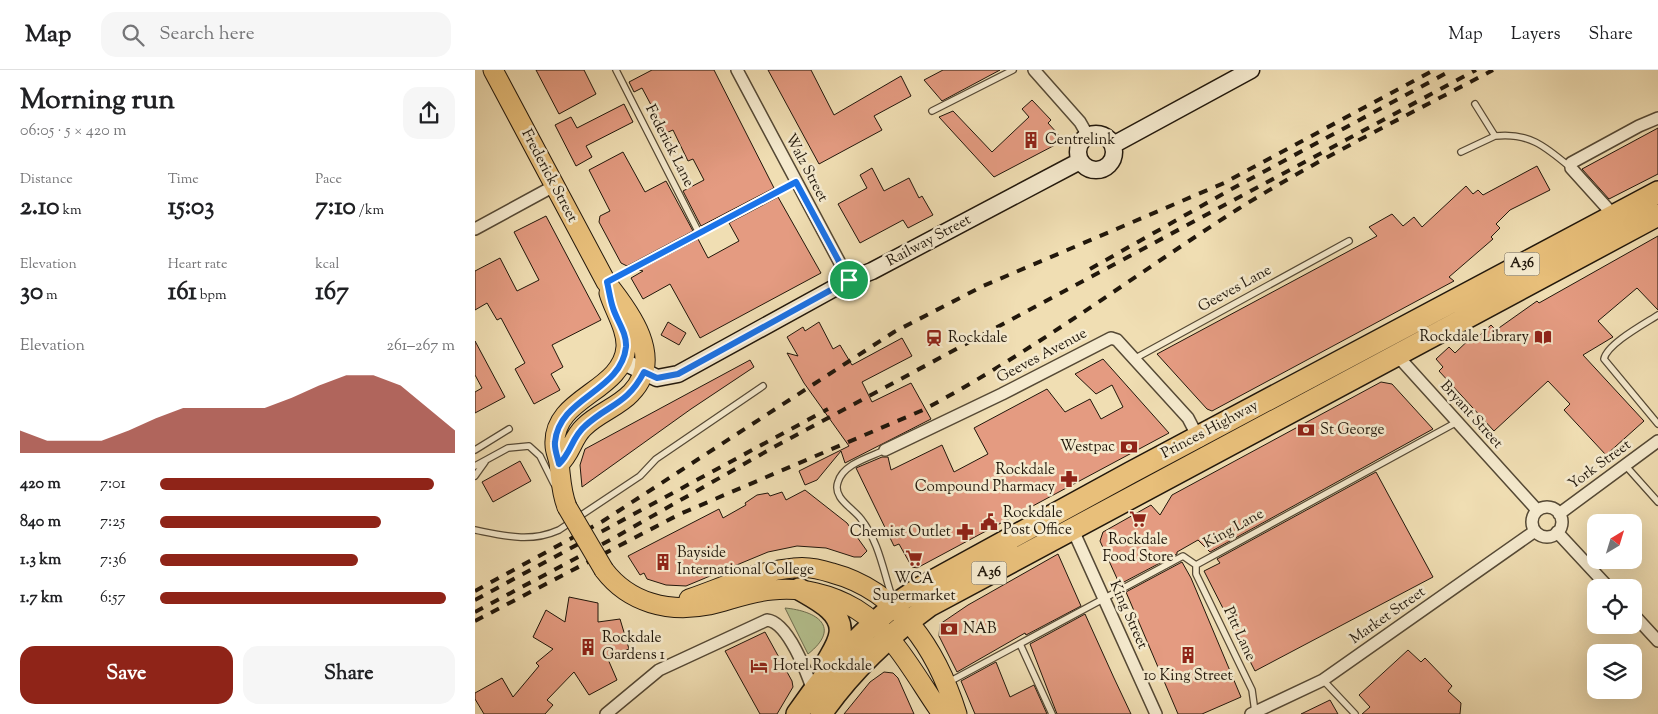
<!DOCTYPE html>
<html lang="en">
<head>
<meta charset="utf-8">
<style>
	body { margin:0; font-family:"Sorts Mill Goudy",serif; background:#f6f6f6; color:#202124; height:100vh; display:flex; flex-direction:column; font-size:19px; white-space:nowrap }
	* { box-sizing:border-box; margin:0 }
	p { font-size:16px; color:#757577 }
	.icon { flex:none; width:28px; height:28px; fill:none; stroke:currentColor; stroke-width:2; stroke-linecap:round; stroke-linejoin:round }
	.map { position:relative; flex:1; overflow:hidden }
	.details { display:flex; flex-direction:column; background:#fff; width:475px }
	.details>* { flex:none }
	.needle { width:32px; rotate:38deg }
	.tools { position:absolute; left:1112px; top:444px; display:grid; gap:10px }
	.tools a { display:grid; place-items:center; width:55px; height:55px; border-radius:10px; background:#fff; box-shadow:0 5px 20px #0002; font-size:25px }
	.pin { position:absolute; display:grid; place-items:center; width:42px; height:42px; color:#fff; margin:-21px; border:2px solid #fff; border-radius:50%; box-shadow:0 1px 5px #0007 }
	.round { display:grid; place-items:center; flex:none; width:52px; height:52px; border-radius:15px; background:#f6f6f6 }
	.summary { display:flex; align-items:center; justify-content:space-between; height:85px; padding:0 20px }
	h1 { font-size:28px; font-weight:700; line-height:38px }
	.metrics { display:grid; grid-template-columns:repeat(3,1fr); gap:8px; height:85px; padding:5px 20px }
	.metrics div { display:grid; align-content:center }
	.metrics b { font-size:25px; font-weight:700 }
	.metrics small { font-size:14px; font-weight:400 }
	.metrics p { font-size:14px }
	.chart { height:140px; padding:10px 20px }
	.chart p { display:flex; justify-content:space-between }
	.chart svg { width:100%; height:90px; margin-top:5px; fill:#8f2418; opacity:.7 }
	.action { display:flex; gap:10px; margin-top:auto; padding:10px 20px }
	.action a { flex:1; height:58px; border-radius:15px; background:#8f2418; color:#fff; font-size:20px; font-weight:700; line-height:58px; text-align:center }
	.action a+a { background:#f6f6f6; color:#202124 }
	ul { padding:0 20px; list-style:none; font-size:16px }
	li { display:grid; grid-template-columns:80px 60px 1fr; align-items:center; height:38px }
	li i { height:12px; border-radius:6px; background:#8f2418 }
	header { display:flex; align-items:center; gap:30px; box-sizing:border-box; height:70px; padding:0 25px; background:#fff; border-bottom:1px solid #e0e0e0 }
	header strong { font-size:24px }
	nav { display:flex; gap:28px; margin-inline-start:auto; font-size:18px }
	.search { width:350px; height:45px; background:#f6f6f6; display:flex; align-items:center; gap:12px; box-sizing:border-box; padding:0 18px; border-radius:15px; color:#757577; font-size:19px }
	main { display:flex; flex:1; min-height:0 }
	.map>svg:first-child { display:block }
</style>
</head>
<body>
<header>
<strong>Map</strong>
<div class="search"><svg class="icon" aria-label="search" viewBox="0 0 24 24"><circle cx="10" cy="10" r="6"/><path d="M15 15l6 6"/></svg>Search here</div>
<nav><a>Map</a><a>Layers</a><a>Share</a></nav>
</header>
<main>
<section class="details">
<div class="summary"><div><h1>Morning run</h1><p>06:05 · 5 × 420 m</p></div><a class="round"><svg class="icon" aria-label="share" viewBox="0 0 24 24"><path d="M12 15V3M7 8l5-5 5 5M5 13v7h14v-7"/></svg></a></div>
<div class="metrics">
<div><p>Distance</p><b>2.10<small> km</small></b></div>
<div><p>Time</p><b>15:03</b></div>
<div><p>Pace</p><b>7:10<small> /km</small></b></div>
</div>
<div class="metrics">
<div><p>Elevation</p><b>30<small> m</small></b></div>
<div><p>Heart rate</p><b>161<small> bpm</small></b></div>
<div><p>kcal</p><b>167</b></div>
</div>
<div class="chart"><p><span>Elevation</span>261–267 m</p>
<svg viewBox="0 0 160 44" preserveAspectRatio="none"><path d="M0 44V33L10 38L20 38L30 38L40 33L50 27L60 22L70 22L80 22L90 22L100 17L110 11L120 6L130 6L140 11L150 22L160 33V44z"/></svg>
</div>
<ul>
<li><b>420 m</b>7:01<i style="width:93%"></i></li>
<li><b>840 m</b>7:25<i style="width:75%"></i></li>
<li><b>1.3 km</b>7:36<i style="width:67%"></i></li>
<li><b>1.7 km</b>6:57<i style="width:97%"></i></li>
</ul>
<div class="action"><a>Save</a><a>Share</a></div>
</section>
<div class="map">
<svg width="1183" height="644" viewBox="0 0 1183 644">
	<rect width="100%" height="100%" fill="#f0deb3"/>
	<filter id="stains"><feTurbulence type="fractalNoise" baseFrequency=".004" numOctaves="4"/><feColorMatrix values="0 0 0 0 .2 0 0 0 0 .09 0 0 0 0 .02 0 0 0 .5 -.17"/></filter>
	<radialGradient id="worn" r=".72"><stop offset=".6" stop-color="#630" stop-opacity="0"/><stop offset="1" stop-color="#630" stop-opacity=".3"/></radialGradient>
	<!-- green -->
	<path fill="#b5c290" stroke="#6b6c4e" d="M310 538C342 541 367 557 333 584Z"/>
	<!-- building -->
	<path fill="#e49b81" stroke="#21170b" d="M61 0H109L121 24 84 44Z
		M177 0H239L299 118 226 156 208 121 229 110 218 89 213 91 198 60 191 63 167 18 159 22 154 12Z
		M293 0H336L359 45 426 6 436 26 399 46 407 60 344 94Z
		M468 0H525L467 31 449 10Z
		M557 30 576 50 573 53 583 64 580 75 519 107 464 47 478 41 517 82 554 47 547 39Z
		M149 34 158 52 111 76 117 87 101 96 80 55 96 47 102 58Z
		M1183 58V104L1134 129 1107 99Z
		M148 82 170 122 191 111 218 161 152 196 146 193 124 152 125 146 135 141 114 100Z
		M1062 96 1075 120 1035 140 1021 154 1025 158 1016 167 1018 169 974 207 979 211 737 341 732 339 682 284 902 166 894 157 917 144 928 156 939 147 947 157 991 116 998 124 1003 120 1008 125Z
		M397 98 409 121 434 108 444 128 447 126 458 145 433 158 428 150 385 173 363 134 392 118 385 105Z
		M303 127 346 203 225 268 195 214 168 229 156 208 168 201 164 200 223 169 233 188 264 171 254 153Z
		M71 146 126 250 77 275 88 297 76 304 85 320 59 334 40 299 50 293 26 248 22 250 12 233 0 240V201L25 188 42 221 64 210 39 162Z
		M1183 166V240L1162 218 1123 251 1138 267 1108 285 1169 351 1131 385 1089 340 1095 334 1073 311 1019 361 964 301 968 297 961 289 974 277 980 283 1002 262 1005 265 1016 255 1021 260 1062 231 1064 233Z
		M193 252 211 263 204 275 186 265Z
		M344 252 358 279 365 275 377 295 427 268 437 286 387 312 397 332 436 313 456 349 370 393 366 381 342 410 330 415 324 401 374 376 329 313 312 283 323 286 312 267 328 257 330 261Z
		M0 271 30 327 0 343V322L7 318 0 305Z
		M628 289 694 363 442 498 437 497 424 474 419 476 381 398 407 387H413L416 400 467 375 479 402 513 384 499 358 572 319 590 342 615 329 626 349 648 337 637 315 621 324 600 304Z
		M275 290 279 297 216 339 107 417 105 395 110 379Z
		M906 312 917 314 958 359 735 482 723 470 702 482V484L647 513 646 511 644 513 625 471 628 462 676 435 685 445 697 425Z
		M45 391 56 411 18 432 7 412Z
		M901 402 958 507 780 601 729 501 745 493 742 489Z
		M330 420 372 453 392 481 386 487H379L351 478 322 476 293 482 211 516 191 515 172 509 169 503 165 505 153 486 244 439 248 448 271 435 270 433 282 425 293 423 295 426 307 422 311 430Z
		M583 484 606 536 551 565 550 563 482 602 464 566 465 554 493 535Z
		M707 492 716 508 766 627 727 644H703L651 522Z
		M94 527 123 533V552L145 549 154 579 132 587 142 610 114 625 99 602 72 630 78 635 70 644H9L0 629V623L27 608 38 627 64 596 61 593 78 579 58 567 71 540 90 552Z
		M610 544 639 608 656 644H582L555 574Z
		M290 562 317 611 318 617 302 644H285L250 581Z
		M933 580 946 592 950 588 977 616 973 621 986 633 985 644H887L895 637 884 625Z
		M521 592 535 627 559 615 572 644H500L486 611Z
		M409 602 418 603 423 608 439 644H369L395 612Z
		M855 630 863 644H826Z"/>
	<g fill="none" stroke-linecap="round" stroke-linejoin="round">
		<!-- lane casing -->
		<g stroke="#554935" stroke-width="8">
			<path id="lane" d="M141 0 224 163
				M1000 34 1020 66C1054 62 1071 77 1096 98
				M457 41 538 0
				M986 82 1020 66
				M133 211 321 112
				M1183 245C1169 254 1132 274 1129 289L1183 354
				M659 289 874 171
				M0 380 34 359
				M410 380C395 387 368 394 363 412 357 428 378 438 386 449 404 472 408 500 417 527
				M1150 395 1183 432
				M0 396 33 378 54 376 65 386 79 414
				M0 406 10 392
				M0 460C30 466 55 473 84 460L165 406 181 389 288 316
				M721 495V504L777 620 780 642
				M545 574 577 644
				M848 610 880 644
				M472 613 708 486 721 495 982 352"/>
		</g>
		<!-- street casing -->
		<g stroke="#554935" stroke-width="14">
			<path id="street" d="M262 0 374 210
				M559 0 605 52 613 66
				M1142 149 1096 98V93L1164 56 1183 48
				M0 159 79 116
				M919 282 1062 440
				M410 380 527 324 636 268 642 270 713 348 725 371
				M1057 452a15 15 0 1 1 30 0a15 15 0 1 1-30 0Z
				M1084 444 1183 371
				M597 458 681 644
				M1082 462 1134 518
				M1159 545 1183 571
				M131 644 184 600 292 550C313 552 332 603 338 621
				M776 644 848 610 1060 461"/>
		</g>
		<!-- secondary casing -->
		<g stroke="#21170b" stroke-width="19">
			<path id="secondary" d="M603 82a18 18 0 1 1 36 0a18 18 0 1 1-36 0Z
				M638 75 776 0
				M147 291 182 308 203 304 374 210 397 201 605 91"/>
		</g>
		<!-- primary casing -->
		<g stroke="#21170b" stroke-width="21">
			<path id="primary" d="M18 0 131 212C155 242 190 288 156 323 143 337 123 343 109 357 97 368 96 384 84 394
				M92 437C86 422 86 409 84 393 83 387 80 381 80 375 77 327 148 322 151 277 152 259 139 240 134 223
				M129 500C154 533 194 543 234 535 255 530 275 522 297 520 326 517 356 524 381 539 419 562 442 609 467 644
				M214 529C249 517 281 501 319 498 332 496 345 499 357 503 424 521 462 580 482 644"/>
		</g>
		<!-- highway casing -->
		<g stroke="#21170b" stroke-width="24">
			<path id="highway" d="M324 519C339 528 368 541 365 563 364 573 357 583 352 592
				M322 644C355 596 394 550 443 519L655 403 1183 122
				M346 644C375 602 413 566 454 536L1183 145"/>
		</g>
		<!-- lane -->
		<use href="#lane" stroke="#f5eace" stroke-width="5.5"/>
		<!-- street -->
		<use href="#street" stroke="#f5eace" stroke-width="11"/>
		<!-- secondary -->
		<use href="#secondary" stroke="#f5eace" stroke-width="16"/>
		<!-- primary -->
		<use href="#primary" stroke="#e8bf7a" stroke-width="19"/>
		<!-- highway -->
		<use href="#highway" stroke="#e8bf7a" stroke-width="21"/>
		<!-- rail -->
		<path stroke="#21170b" stroke-width="4" stroke-dasharray="9 9" stroke-linecap="butt" d="M615 199 753 121 977 0
			M0 521 128 451 419 262 508 216 749 113 959 0
			M0 530 353 339
			M0 542 137 469 299 377 1001 0
			M0 551 205 444 448 340C559 281 658 206 763 139 845 88 933 45 1018 0"/>
		<!-- primary-bridge casing -->
		<g stroke="#21170b" stroke-width="21" stroke-linecap="butt">
			<path id="primary-bridge" d="M92 437 129 500"/>
		</g>
		<!-- primary-bridge -->
		<use href="#primary-bridge" stroke="#e8bf7a" stroke-width="19"/>
	</g>
	<g fill="none" stroke-linecap="round" stroke-linejoin="round">
		<!-- route casing -->
		<g stroke="#fff" stroke-width="10">
			<path id="route" d="M321 112 374 210 203 304 182 308 169 302C152 335 134 334 110 356 97 367 96 383 84 394 83 388 79 379 80 372 84 327 146 322 151 277 152 263 142 251 138 238 135 229 134 220 132 212Z"/>
		</g>
		<!-- route -->
		<use href="#route" stroke="#1a73e8" stroke-width="6"/>
	</g>
	<!-- icons -->
	<defs>
		<g id="building-bare" transform="scale(1.35)"><path d="M-4-6H4V6H1V3H-1V6H-4ZM-2.5-4.3h1.7v1.8h-1.7ZM.8-4.3h1.7v1.8H.8ZM-2.5-1h1.7V.8h-1.7ZM.8-1h1.7V.8H.8Z" fill="#8f2418" stroke="#f5eace" stroke-width="2.5" paint-order="stroke"/></g>
		<g id="library-bare" transform="scale(1.35)"><path d="M-6-4Q-3-5.5-.7-3.5V5Q-3 3-6 4ZM6-4Q3-5.5 .7-3.5V5Q3 3 6 4Z" fill="#8f2418" stroke="#f5eace" stroke-width="2.5" paint-order="stroke"/></g>
		<g id="station-bare" transform="scale(1.35)"><path d="M-3-6H3Q5-6 5-4V2Q5 4 3 4L4.5 6H3L1.5 4h-3L-3 6H-4.5L-3 4Q-5 4-5 2V-4Q-5-6-3-6ZM-3.5-4v3h7v-3ZM-3.5 1v1.5H-2V1ZM2 1v1.5H3.5V1Z" fill="#8f2418" stroke="#f5eace" stroke-width="2.5" paint-order="stroke"/></g>
		<g id="bank-bare" transform="scale(1.35)"><path d="M-6-4H6V4H-6ZM0-2.3a2.3 2.3 0 1 0 0 4.6a2.3 2.3 0 1 0 0-4.6Z" fill="#8f2418" stroke="#f5eace" stroke-width="2.5" paint-order="stroke"/></g>
		<g id="pharmacy-bare" transform="scale(1.35)"><path d="M-2-6h4v4h4v4h-4v4h-4v-4h-4v-4h4Z" fill="#8f2418" stroke="#f5eace" stroke-width="2.5" paint-order="stroke"/></g>
		<g id="supermarket-bare" transform="scale(1.35)"><path d="M-6-5.5h2.5l.6 2H6L4.5 2H-2.5L-4.4-4H-6ZM-1.5 3.2a1.3 1.3 0 1 0 .1 0ZM3 3.2a1.3 1.3 0 1 0 .1 0Z" fill="#8f2418" stroke="#f5eace" stroke-width="2.5" paint-order="stroke"/></g>
		<g id="civic-bare" transform="scale(1.35)"><path d="M-.6-6.5H3V-4.5H.6V-3L4-1V1h2V6H-6V1h2V-1L-.6-3ZM-1.2 2.5V6h2.4V2.5Z" fill="#8f2418" stroke="#f5eace" stroke-width="2.5" paint-order="stroke"/></g>
		<g id="hotel-bare" transform="scale(1.35)"><path d="M-6-4.5h1.5V1H6V5H4.5V3h-9V5H-6ZM-4 0a1.8 1.8 0 1 1 3.6 0ZM.5 0V-2.5h3Q6-2.5 6 0Z" fill="#8f2418" stroke="#f5eace" stroke-width="2.5" paint-order="stroke"/></g>
	</defs>
	<g fill-rule="evenodd">
		<use href="#building-bare" x="556" y="70"/>
		<use href="#library-bare" x="1068" y="267"/>
		<use href="#station-bare" x="459" y="268"/>
		<use href="#bank-bare" x="831" y="360"/>
		<use href="#bank-bare" x="654" y="377"/>
		<use href="#pharmacy-bare" x="594" y="409"/>
		<use href="#supermarket-bare" x="663" y="449"/>
		<use href="#civic-bare" x="514" y="452"/>
		<use href="#pharmacy-bare" x="490" y="462"/>
		<use href="#supermarket-bare" x="439" y="488"/>
		<use href="#building-bare" x="188" y="492"/>
		<use href="#bank-bare" x="474" y="559"/>
		<use href="#building-bare" x="113" y="577"/>
		<use href="#building-bare" x="713" y="585"/>
		<use href="#hotel-bare" x="284" y="596"/>
	</g>
	<g text-anchor="middle" dominant-baseline="central" stroke-width="5" stroke-linejoin="round" paint-order="stroke">
		<!-- shield labels -->
		<g fill="#f5eace" stroke="#615646" stroke-width="1">
			<rect x="1029.5" y="182.5" width="35" height="23" rx="4"/>
			<rect x="496.5" y="491.5" width="35" height="23" rx="4"/>
		</g>
		<g font-size="14" font-weight="bold" fill="#21170b">
			<text x="1047" y="194">A36</text>
			<text x="514" y="503">A36</text>
		</g>
		<!-- poi labels -->
		<g font-size="15" fill="#21170b" stroke="#f5eace" text-anchor="start">
			<text x="570" y="70">Centrelink</text>
			<text x="1054" y="267" text-anchor="end">Rockdale Library</text>
			<text x="473" y="268">Rockdale</text>
			<text x="845" y="360">St George</text>
			<text x="640" y="377" text-anchor="end">Westpac</text>
			<text x="580" y="400" text-anchor="end">Rockdale<tspan x="580" dy="17">Compound Pharmacy</tspan></text>
			<text x="528" y="443">Rockdale<tspan x="528" dy="17">Post Office</tspan></text>
			<text x="476" y="462" text-anchor="end">Chemist Outlet</text>
			<text x="663" y="470" text-anchor="middle">Rockdale<tspan x="663" dy="17">Food Store</tspan></text>
			<text x="202" y="483">Bayside<tspan x="202" dy="17">International College</tspan></text>
			<text x="439" y="509" text-anchor="middle">WCA<tspan x="439" dy="17">Supermarket</tspan></text>
			<text x="488" y="559">NAB</text>
			<text x="127" y="568">Rockdale<tspan x="127" dy="17">Gardens 1</tspan></text>
			<text x="298" y="596">Hotel Rockdale</text>
			<text x="713" y="606" text-anchor="middle">10 King Street</text>
		</g>
		<!-- street labels -->
		<g font-size="15" fill="#21170b" stroke="#f5eace">
			<text transform="translate(194 76) rotate(63)">Federick Lane</text>
			<text transform="translate(331 98) rotate(62)">Walz Street</text>
			<text transform="translate(74 106) rotate(62)">Frederick Street</text>
			<text transform="translate(454 171) rotate(-28)">Railway Street</text>
			<text transform="translate(760 219) rotate(-29)">Geeves Lane</text>
			<text transform="translate(567 286) rotate(-28)">Geeves Avenue</text>
			<text transform="translate(996 345) rotate(48)">Bryant Street</text>
			<text transform="translate(735 360) rotate(-28)">Princes Highway</text>
			<text transform="translate(1125 395) rotate(-36)">York Street</text>
			<text transform="translate(759 459) rotate(-29)">King Lane</text>
			<text transform="translate(653 545) rotate(66)">King Street</text>
			<text transform="translate(913 546) rotate(-35)">Market Street</text>
			<text transform="translate(764 564) rotate(65)">Pitt Lane</text>
		</g>
	</g>
	<rect width="100%" height="100%" filter="url(#stains)"/>
	<rect width="100%" height="100%" fill="url(#worn)"/>
</svg>
<div class="tools">
<a><svg class="needle" viewBox="-14 -14 28 28"><path d="M0-13l5 13h-10z" fill="#e53935"/><path d="M0 13l5-13h-10z" fill="#757577"/></svg></a>
<a><svg class="icon" aria-label="locate" viewBox="0 0 24 24"><circle cx="12" cy="12" r="6"/><path d="M12 2v4M12 18v4M2 12h4M18 12h4"/></svg></a>
<a><svg class="icon" aria-label="layers" viewBox="0 0 24 24"><path d="M12 4l9 5-9 5-9-5zM3 14l9 5 9-5"/></svg></a>
</div>
<div class="pin" style="left:374px;top:210px;background:#1e9e55"><svg class="icon" aria-label="arrive" viewBox="0 0 24 24"><path d="M6 21V4h12l-3 4 3 4H6"/></svg></div>
</div>
</main>
</body>
</html>
